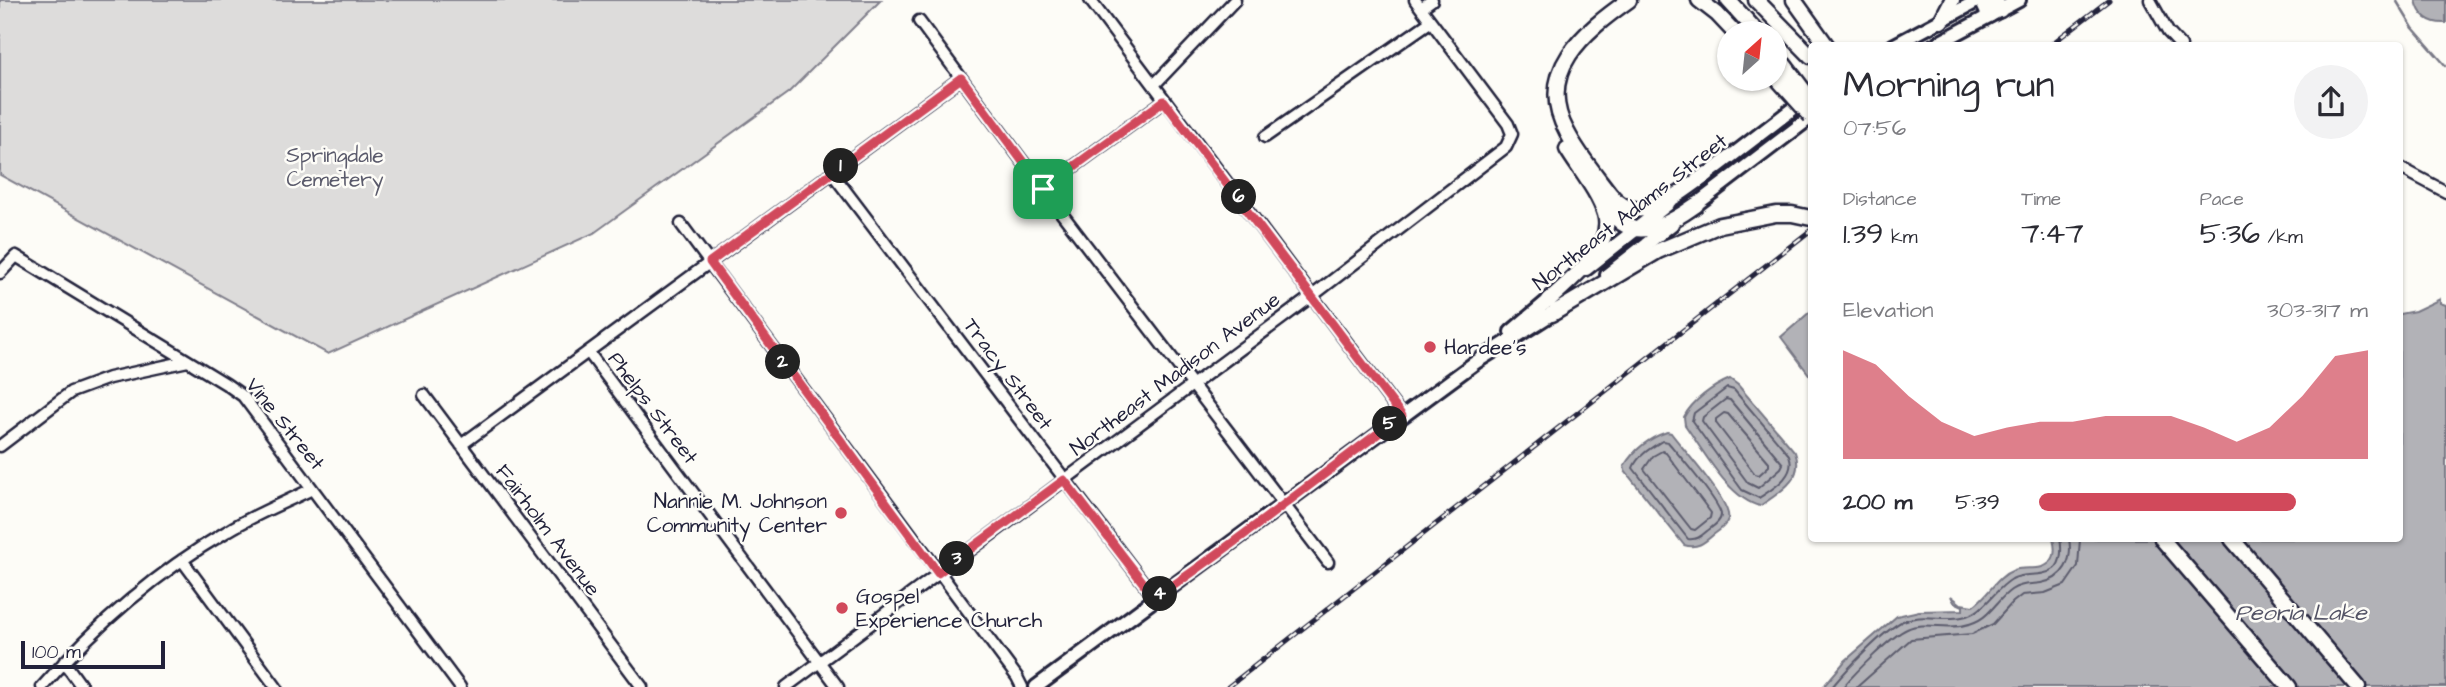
<!DOCTYPE html>
<html lang="en">
<head>
<meta charset="utf-8">
<style>
	body { margin:0; font-family:"Architects Daughter",sans-serif; background:#f2f2f3; color:#2b2b33; height:100vh; display:flex; flex-direction:column; font-size:26px; white-space:nowrap }
	* { box-sizing:border-box; margin:0 }
	p { font-size:23px; color:#7c7c81 }
	.icon { flex:none; width:38px; height:38px; fill:none; stroke:currentColor; stroke-width:2; stroke-linecap:round; stroke-linejoin:round }
	.map { position:relative; flex:1; overflow:hidden }
	.sheet { position:absolute; left:1808px; top:42px; width:595px; height:500px; display:flex; flex-direction:column; background:#fff; border-radius:7px; box-shadow:0 2px 5px #0004 }
	.sheet>* { flex:none }
	.needle { width:46px; rotate:27deg }
	.fabs { position:absolute; left:1717px; top:21px; display:grid; gap:14px }
	.fabs a { display:grid; place-items:center; width:70px; height:70px; border-radius:50%; background:#fff; box-shadow:0 2px 5px #0004; font-size:35px }
	.scale { position:absolute; left:21px; bottom:18px; width:144px; box-sizing:border-box; padding-left:7px; border:4px solid #22223b; border-top:0; font-size:19px; line-height:24px; white-space:nowrap; color:#22223b; -webkit-text-stroke:5px #fdfcf7; paint-order:stroke }
	.pin { position:absolute; display:grid; place-items:center; width:60px; height:60px; color:#fff; margin:-30px; border-radius:14px; box-shadow:0 4px 10px #0006 }
	.km { position:absolute; width:35px; height:35px; margin:-18px; border-radius:50%; background:#222; color:#fff; font-size:19px; line-height:35px; text-align:center }
	.round { display:grid; place-items:center; flex:none; width:74px; height:74px; border-radius:37px; background:#f2f2f3 }
	.headline { display:flex; align-items:center; justify-content:space-between; height:119px; padding:0 35px }
	h1 { font-size:38px; font-weight:600; line-height:52px }
	.figures { display:grid; grid-template-columns:repeat(3,1fr); gap:10px; height:119px; padding:7px 35px }
	.figures div { display:grid; align-content:center }
	.figures b { font-size:30px; font-weight:600 }
	.figures small { font-size:19px; font-weight:400 }
	.figures p { font-size:19px }
	.chart { height:196px; padding:14px 35px }
	.chart p { display:flex; justify-content:space-between }
	.chart svg { width:100%; height:126px; margin-top:7px; fill:#d1495b; opacity:.7 }
	ul { padding:0 35px; list-style:none; font-size:23px }
	li { display:grid; grid-template-columns:112px 84px 1fr; align-items:center; height:52px }
	li i { height:18px; border-radius:9px; background:#d1495b }
	.map>svg:first-child { display:block }
</style>
</head>
<body>
<div class="map">
<svg width="2446" height="687" viewBox="0 0 2446 687">
	<rect width="100%" height="100%" fill="#fdfcf7"/>
	<filter id="ink" filterUnits="userSpaceOnUse"><feTurbulence type="fractalNoise" baseFrequency=".0143" numOctaves="2"/><feDisplacementMap in="SourceGraphic" scale="14" xChannelSelector="R" yChannelSelector="G"/><feConvolveMatrix kernelMatrix="1 2 1 2 8 2 1 2 1" color-interpolation-filters="sRGB"/></filter>
	<g filter="url(#ink)">
		<!-- green -->
		<path fill="#dddcdb" stroke="#807f8b" stroke-width="2" d="M0 0H881L789 92 594 233 328 354 0 175Z"/>
		<!-- water -->
		<path fill="#b2b2b7" stroke="#787885" stroke-width="2" d="M2416 0H2446V23C2430 24 2419 16 2416 0Z
			M2440 299V303L2446 305V687H1823L1845 661 1897 616 1919 611 1963 610V606L1954 602 1951 596 1961 604 1973 606C1989 596 1995 577 2014 570 2026 566 2043 572 2051 561 2056 555 2055 546 2053 539H2399V314L2415 311Z
			M1811 311V377L1781 337Z
			M1730 379 1738 385 1795 452C1805 479 1780 492 1760 506 1729 499 1703 450 1685 425L1684 417C1692 401 1713 386 1730 379Z
			M1667 432 1671 433C1681 447 1733 504 1728 519 1726 526 1719 531 1713 535 1704 543 1697 549 1684 545L1625 471 1624 466C1634 450 1649 438 1667 432Z"/>
		<g fill="none" stroke-linecap="round" stroke-linejoin="round">
			<!-- shore -->
			<path stroke="#5c5c6d" stroke-width="2" d="M1727 388 1734 390 1789 455C1797 475 1774 488 1759 498L1742 490 1692 421 1694 413Z
				M1726 399 1730 400 1783 464 1781 468 1758 488 1748 483 1702 421 1703 417Z
				M1724 413 1728 414 1769 462V466L1759 475 1755 474 1716 423V419Z
				M1662 441 1668 442C1678 454 1721 503 1721 515 1721 522 1712 527 1707 531 1700 537 1696 540 1688 539L1633 468C1637 456 1651 448 1662 441Z
				M1662 451 1666 453 1711 513 1710 518 1695 530 1691 529 1644 469 1653 456Z
				M1832 687C1846 670 1884 630 1903 621 1921 613 1943 621 1962 617 1985 613 1993 590 2012 579 2025 572 2041 578 2054 569 2062 563 2062 548 2060 539
				M1843 687C1855 673 1891 636 1907 629 1924 621 1947 630 1965 625 1990 620 1993 603 2011 590 2021 583 2030 585 2041 583 2064 579 2073 560 2069 539
				M1857 687 1911 639 1972 634 1993 624 2013 602 2022 595 2045 593 2065 585 2078 566 2080 539"/>
			<!-- stream -->
			<path stroke="#787885" stroke-width="2.5" d="M2396 0 2413 28 2446 66"/>
			<!-- minor casing -->
			<g stroke="#22223b" stroke-width="15">
				<path id="minor" d="M1090 0 1402 416
					M2150 0 2168 32 2181 46
					M1421 8 1432 0
					M919 21 1043 189 1328 562
					M1154 85 1235 0
					M1265 137 1430 22
					M2399 167 2446 192
					M832 173 1155 598
					M1043 189 1164 101
					M681 224 1017 677 1022 687
					M0 273 16 256 226 384 243 396 460 687
					M589 353 838 687
					M424 395 642 687
					M461 445 961 78
					M0 446 71 392 109 378 188 361
					M182 560 276 687
					M64 662 82 687
					M42 687C95 626 156 573 226 532 253 515 284 503 312 489
					M786 687 1312 296 1506 147 1512 134 1508 124 1415 0"/>
			</g>
			<!-- major casing -->
			<g stroke="#22223b" stroke-width="18">
				<path id="major" d="M1893 46 1979 0
					M1933 46 2019 0
					M1699 181 1807 98
					M1689 210 1811 117
					M1586 269 1668 204
					M1607 275 1672 224
					M1511 332 1556 294
					M1036 687 1476 362 1558 310"/>
			</g>
			<!-- highway casing -->
			<g stroke="#22223b" stroke-width="19">
				<path id="highway" d="M1629 0C1585 31 1534 72 1567 132 1578 154 1595 174 1610 194 1639 231 1679 193 1707 174
					M1699 0 1717 14 1735 33
					M1728 0 1758 33
					M1756 0 1811 56
					M1794 0 1827 46
					M1982 0 1989 15
					M1995 0 2000 10
					M1941 21 1952 0
					M1601 196C1606 204 1611 212 1617 219 1640 243 1675 220 1696 205
					M1549 300C1569 281 1615 247 1605 214 1598 191 1579 169 1567 149
					M1552 314 1658 251 1720 225 1776 214H1792L1811 218
					M2162 539 2289 687
					M2232 539 2358 687"/>
			</g>
			<!-- minor -->
			<use href="#minor" stroke="#fdfcf7" stroke-width="10"/>
			<!-- major -->
			<use href="#major" stroke="#fdfcf7" stroke-width="12"/>
			<!-- highway -->
			<use href="#highway" stroke="#fdfcf7" stroke-width="14"/>
			<!-- rail casing -->
			<g stroke="#22223b" stroke-width="5">
				<path id="rail" d="M2049 46 2109 0
					M1228 687 1811 230"/>
			</g>
			<!-- rail -->
			<use href="#rail" stroke="#fdfcf7" stroke-width="2.5" stroke-dasharray="8" stroke-linecap="butt"/>
			<!-- highway-bridge casing -->
			<g stroke="#22223b" stroke-width="19" stroke-linecap="butt">
				<path id="highway-bridge" d="M1783 63 1811 100
					M1774 75 1811 116"/>
			</g>
			<!-- highway-bridge -->
			<use href="#highway-bridge" stroke="#fdfcf7" stroke-width="14"/>
		</g>
	</g>
	<g fill="none" stroke-linecap="round" stroke-linejoin="round" filter="url(#ink)">
		<!-- route casing -->
		<g stroke="#fff" stroke-width="14">
			<path id="route" d="M961 78 1043 189 1164 101 1402 416C1319 476 1240 541 1155 598L1064 480 938 573 710 262Z"/>
		</g>
		<!-- route -->
		<use href="#route" stroke="#d1495b" stroke-width="9"/>
	</g>
	<!-- markers -->
	<g fill="#d1495b" stroke="#fdfcf7" stroke-width="2.5">
		<circle cx="1430" cy="347" r="7"/>
		<circle cx="841" cy="513" r="7"/>
		<circle cx="842" cy="608" r="7"/>
	</g>
	<g text-anchor="middle" dominant-baseline="central" stroke-width="5" stroke-linejoin="round" paint-order="stroke">
		<!-- park labels -->
		<g font-size="21" fill="#5a5a6b" stroke="#fdfcf7">
			<text x="335" y="155">Springdale<tspan x="335" dy="24">Cemetery</tspan></text>
		</g>
		<!-- street labels -->
		<g font-size="21" fill="#22223b" stroke="#fdfcf7">
			<text transform="translate(1630 212) rotate(-38)">Northeast Adams Street</text>
			<text transform="translate(1008 374) rotate(53)">Tracy Street</text>
			<text transform="translate(1175 374) rotate(-37)">Northeast Madison Avenue</text>
			<text transform="translate(653 408) rotate(53)">Phelps Street</text>
			<text transform="translate(285 424) rotate(51)">Vine Street</text>
			<text transform="translate(548 530) rotate(53)">Fairholm Avenue</text>
		</g>
		<!-- poi labels -->
		<g font-size="21" fill="#22223b" stroke="#fdfcf7" text-anchor="start">
			<text x="1444" y="347">Hardee's</text>
			<text x="827" y="501" text-anchor="end">Nannie M. Johnson<tspan x="827" dy="24">Community Center</tspan></text>
			<text x="856" y="596">Gospel<tspan x="856" dy="24">Experience Church</tspan></text>
		</g>
		<!-- water labels -->
		<g font-size="23" font-style="italic" fill="#545466" stroke="#fdfcf7">
			<text x="2301" y="613">Peoria Lake</text>
		</g>
	</g>
</svg>
<div class="fabs">
<a><svg class="needle" viewBox="-14 -14 28 28"><path d="M0-13l5 13h-10z" fill="#e53935"/><path d="M0 13l5-13h-10z" fill="#7c7c81"/></svg></a>
</div>
<div class="scale">100 m</div>
<div class="pin" style="left:1043px;top:189px;background:#1e9e55"><svg class="icon" aria-label="arrive" viewBox="0 0 24 24"><path d="M6 21V4h12l-3 4 3 4H6"/></svg></div>
<b class="km" style="left:841px;top:166px">1</b>
<b class="km" style="left:783px;top:362px">2</b>
<b class="km" style="left:957px;top:559px">3</b>
<b class="km" style="left:1160px;top:594px">4</b>
<b class="km" style="left:1390px;top:424px">5</b>
<b class="km" style="left:1239px;top:197px">6</b>
<section class="sheet">
<div class="headline"><div><h1>Morning run</h1><p>07:56</p></div><a class="round"><svg class="icon" aria-label="share" viewBox="0 0 24 24"><path d="M12 15V3M7 8l5-5 5 5M5 13v7h14v-7"/></svg></a></div>
<div class="figures">
<div><p>Distance</p><b>1.39<small> km</small></b></div>
<div><p>Time</p><b>7:47</b></div>
<div><p>Pace</p><b>5:36<small> /km</small></b></div>
</div>
<div class="chart"><p><span>Elevation</span>303–317 m</p>
<svg viewBox="0 0 160 44" preserveAspectRatio="none"><path d="M0 44V6L10 11L20 22L30 31L40 36L50 33L60 31L70 31L80 29L90 29L100 29L110 33L120 38L130 33L140 22L150 8L160 6V44z"/></svg>
</div>
<ul>
<li><b>200 m</b>5:39<i style="width:78%"></i></li>
</ul>
</section>
</div>
</body>
</html>
